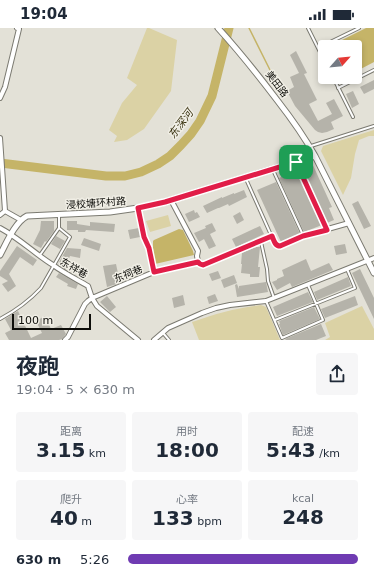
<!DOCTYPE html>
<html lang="zh">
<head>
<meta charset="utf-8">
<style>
	body { margin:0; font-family:"DejaVu Sans","Noto Sans SC",sans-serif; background:#f6f6f7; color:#1f2937; height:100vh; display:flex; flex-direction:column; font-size:15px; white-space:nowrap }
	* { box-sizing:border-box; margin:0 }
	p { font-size:13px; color:#747a83 }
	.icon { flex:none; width:22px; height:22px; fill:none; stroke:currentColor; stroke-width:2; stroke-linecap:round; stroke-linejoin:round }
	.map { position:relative; height:312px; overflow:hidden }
	.panel { display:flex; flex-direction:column; background:#fff; flex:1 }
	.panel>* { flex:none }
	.needle { width:26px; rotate:63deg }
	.fabs { position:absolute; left:318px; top:12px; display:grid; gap:8px }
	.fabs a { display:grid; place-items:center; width:44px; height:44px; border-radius:4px; background:#fff; box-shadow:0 2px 6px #0003; font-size:20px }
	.scale { position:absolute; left:12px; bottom:10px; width:79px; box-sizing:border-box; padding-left:4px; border:2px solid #0e0e0a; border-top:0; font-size:11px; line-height:14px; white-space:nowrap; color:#0e0e0a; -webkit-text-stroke:3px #f0eee5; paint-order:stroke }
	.pin { position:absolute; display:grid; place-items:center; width:34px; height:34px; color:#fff; margin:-17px; border-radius:8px; box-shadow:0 2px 6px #0006 }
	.round { display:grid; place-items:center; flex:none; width:42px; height:42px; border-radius:4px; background:#f6f6f7 }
	.head { display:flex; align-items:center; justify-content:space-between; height:68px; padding:0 16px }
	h1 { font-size:22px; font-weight:700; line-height:30px }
	.figures { display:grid; grid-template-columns:repeat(3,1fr); gap:6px; height:68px; padding:4px 16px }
	.figures div { display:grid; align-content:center; border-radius:4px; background:#f6f6f7; text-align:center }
	.figures b { font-size:20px; font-weight:700 }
	.figures small { font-size:11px; font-weight:400 }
	.figures p { font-size:11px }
	ul { padding:0 16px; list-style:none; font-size:13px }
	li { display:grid; grid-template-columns:64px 48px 1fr; align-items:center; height:30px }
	li i { height:10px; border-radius:5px; background:#6f3bb2 }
	.status { display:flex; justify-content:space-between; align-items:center; height:28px; padding:0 20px; background:#fff; direction:ltr }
	.status svg { height:11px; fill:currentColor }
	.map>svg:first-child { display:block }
</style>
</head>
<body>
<div class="status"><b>19:04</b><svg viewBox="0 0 49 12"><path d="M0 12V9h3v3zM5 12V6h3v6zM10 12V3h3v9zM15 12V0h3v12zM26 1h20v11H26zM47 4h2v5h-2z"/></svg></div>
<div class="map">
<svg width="374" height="312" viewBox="0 0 374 312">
	<rect width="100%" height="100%" fill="#e3e1d7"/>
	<!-- green -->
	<path fill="#dbd2a5" d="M147 0H149L177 12 171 63 144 101 127 112 114 114 117 108 109 102 122 75 137 57 127 50Z
		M374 102V108H369L359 112 355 126 351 150 343 167 321 123 323 118Z
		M168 187 171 198 150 204 146 193Z
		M261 277 266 279 280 312H199L192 294C217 285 236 280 261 277Z
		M362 278 374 301V312H325L330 309 325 295Z"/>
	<!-- water -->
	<path fill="#c5b468" d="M366 0H374V34L355 44V19H328Z
		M179 201 183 202 193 223 194 227 155 236 153 220V213L154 212Z"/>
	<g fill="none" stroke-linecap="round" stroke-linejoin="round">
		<!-- stream -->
		<path stroke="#c5b468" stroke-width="1.5" d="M249 0 270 42"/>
		<!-- river -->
		<path stroke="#c5b468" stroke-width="9" d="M0 135 106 148H125L141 144 158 136 170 128 181 117 191 106 200 93 212 68 229 0"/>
	</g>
	<!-- building -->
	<path fill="#b5b3aa" d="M296 23 307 45 304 46 317 72 309 76 318 93 332 86 326 75 334 71 343 88 331 94 334 101 327 104 322 105 318 104 315 102 295 78 287 63 294 59 290 49 299 45 290 27Z
		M374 52V61L364 66 360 59Z
		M353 63 359 76 352 80 346 66Z
		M312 135 332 179 329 180 334 192 327 195 302 140Z
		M297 142 322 197 304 204 279 150Z
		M276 154 300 206 281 214 257 162Z
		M244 162 247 169 229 178 228 176 219 180H218L207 185 203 178 222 169V170L234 165V166Z
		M358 173 371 198 364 201 352 176Z
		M194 182 195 185 197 184 200 189 189 194 185 186Z
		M240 184 244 192 237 196 233 188Z
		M41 193H54V203L46 214 45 213 41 220 33 216 40 202Z
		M67 193H77V196L90 198V194L115 196 114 204 86 202 85 204H78V202H67Z
		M212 195 216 203 210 206 216 218 209 221 204 211 199 214 194 205 206 200 205 198Z
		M260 198 264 206 236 219 232 211Z
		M139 200 140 209 130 211 128 202Z
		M56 208 65 213 60 221 51 216Z
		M84 210 101 216 99 223 81 217Z
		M345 216 347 225 336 227 334 218Z
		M17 218 37 232 33 238 20 229 9 246 16 258 8 264 2 256 8 253 0 248V243Z
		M256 219H260L258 239H260L259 249H250V246L241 245 242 236H241L242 225Z
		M67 220 81 221 80 230 70 228 67 235 69 236 66 242 58 236Z
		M306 231 311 243 329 235 333 242 292 259 290 255 277 262 272 254 277 252V251L284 248 282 242Z
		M116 236 120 255 107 259 103 238Z
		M360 241 374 270V291L352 245Z
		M218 243 221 250 212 253 209 246Z
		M59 245 78 256 76 261 67 258 68 256 56 249Z
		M234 247 237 255 224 260 221 252Z
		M348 249 351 258 317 272 314 264Z
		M266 254 268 264 237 269 235 257 237 256 239 261V258Z
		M308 264 313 274 277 288 273 279Z
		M215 266 218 273 209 276 207 269Z
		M183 267 185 277 174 280 172 270Z
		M107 268 116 279 110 284 100 274Z
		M355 268 358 277 325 290 321 281Z
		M314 279 320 291 283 307 279 296H280L279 293Z
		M18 283 31 310 42 305 36 293 45 288 51 301 61 297 66 306 62 311 59 312H9L5 305 11 302 5 291Z
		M321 296 326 308 316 312H286L285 311Z"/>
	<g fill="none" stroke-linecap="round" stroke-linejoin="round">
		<!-- service casing -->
		<g stroke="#7b7a71" stroke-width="4">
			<path id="service" d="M308 0 325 34
				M318 20 359 0
				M333 49 353 89
				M338 60 374 42
				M311 118 374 98
				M297 135 326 200
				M273 142 303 207
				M246 151 271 207
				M261 214 267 241 268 253 274 270
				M40 227 59 200V187
				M266 273 282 310 323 292 308 257
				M0 291C15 283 29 273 41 260L70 209 59 200
				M275 292 355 260 347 241
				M163 305 169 312"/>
		</g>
		<!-- minor casing -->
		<g stroke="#7b7a71" stroke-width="6">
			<path id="minor" d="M0 70 5 59 19 1 17 0
				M0 110 5 183
				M171 172 198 223 197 228 198 234
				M138 180 144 209 149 220 154 244
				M0 187 5 183 21 192
				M0 200C19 210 35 226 53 237 64 245 76 251 88 258L92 270 97 278 138 312
				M65 312 68 309 85 276 88 273 92 270 154 244 198 234 200 236 203 237 272 208C274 213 275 218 280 218L303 208 349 195
				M154 312 168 300 202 285 216 280 230 277 266 273 374 230"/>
		</g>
		<!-- tertiary casing -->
		<g stroke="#7b7a71" stroke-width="7">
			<path id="tertiary" d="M218 0C239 23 258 47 277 72 291 90 304 108 315 128
				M0 227C6 216 15 194 27 188L110 184 138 180 165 174 315 128 374 245"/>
		</g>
		<!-- service -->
		<use href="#service" stroke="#fff" stroke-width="2"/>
		<!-- minor -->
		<use href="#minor" stroke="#fff" stroke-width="4"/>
		<!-- tertiary -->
		<use href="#tertiary" stroke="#fff" stroke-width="5"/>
	</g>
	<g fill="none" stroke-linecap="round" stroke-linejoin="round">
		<!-- route casing -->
		<g stroke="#fff" stroke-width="8">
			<path id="route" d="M296 134 327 202 303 208 280 218C275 218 274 213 272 208L203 237 200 236 198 234 154 244 149 220 144 209 138 180 165 174Z"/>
		</g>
		<!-- route -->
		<use href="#route" stroke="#e11d48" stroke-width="5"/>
	</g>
	<g text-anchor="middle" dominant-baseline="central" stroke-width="3" stroke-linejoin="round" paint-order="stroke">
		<!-- street labels -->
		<g font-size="10" fill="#0e0e0a" stroke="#f0eee5">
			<text transform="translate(277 56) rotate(53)">美田路</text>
			<text transform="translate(96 175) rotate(-4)">浸校塘环村路</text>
			<text transform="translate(74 240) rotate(30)">东祥巷</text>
			<text transform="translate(128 246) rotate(-22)">东祠巷</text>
		</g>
		<!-- water labels -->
		<g font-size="11" font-style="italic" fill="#393210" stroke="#f0eee5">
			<text transform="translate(181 96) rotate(-53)">东深河</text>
		</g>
	</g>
</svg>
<div class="fabs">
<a><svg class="needle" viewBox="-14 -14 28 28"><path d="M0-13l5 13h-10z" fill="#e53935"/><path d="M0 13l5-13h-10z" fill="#747a83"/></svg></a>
</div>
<div class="scale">100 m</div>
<div class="pin" style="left:296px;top:134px;background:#1e9e55"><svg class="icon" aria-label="arrive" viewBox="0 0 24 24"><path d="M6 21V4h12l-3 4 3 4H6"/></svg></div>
</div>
<section class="panel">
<div class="head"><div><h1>夜跑</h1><p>19:04 · 5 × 630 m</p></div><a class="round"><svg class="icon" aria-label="share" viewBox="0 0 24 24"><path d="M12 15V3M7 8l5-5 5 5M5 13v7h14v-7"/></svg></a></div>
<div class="figures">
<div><p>距离</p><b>3.15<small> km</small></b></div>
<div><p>用时</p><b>18:00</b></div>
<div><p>配速</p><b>5:43<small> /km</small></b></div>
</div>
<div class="figures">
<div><p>爬升</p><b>40<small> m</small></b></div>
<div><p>心率</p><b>133<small> bpm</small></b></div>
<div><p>kcal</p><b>248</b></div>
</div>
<ul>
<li><b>630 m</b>5:26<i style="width:100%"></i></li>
</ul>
</section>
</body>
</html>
